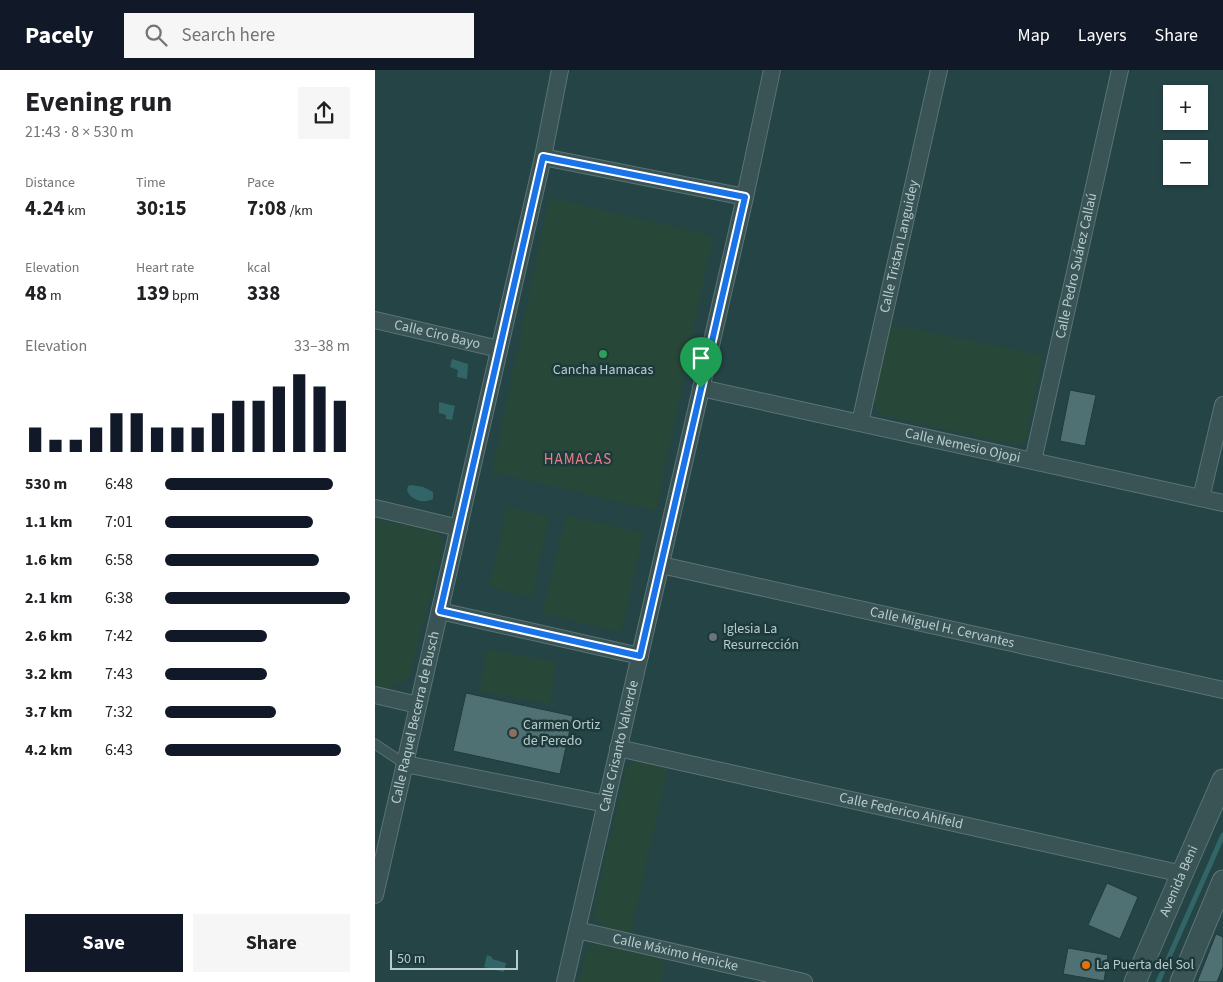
<!DOCTYPE html>
<html lang="en">
<head>
<meta charset="utf-8">
<style>
	body { margin:0; font-family:"Source Sans 3",sans-serif; background:#f6f6f6; color:#202124; height:100vh; display:flex; flex-direction:column; font-size:19px; white-space:nowrap }
	* { box-sizing:border-box; margin:0 }
	p { font-size:16px; color:#757577 }
	.icon { flex:none; width:28px; height:28px; fill:none; stroke:currentColor; stroke-width:2; stroke-linecap:round; stroke-linejoin:round }
	.map { position:relative; flex:1; overflow:hidden }
	.details { display:flex; flex-direction:column; background:#fff; width:375px }
	.details>* { flex:none }
	.buttons { position:absolute; left:788px; top:15px; display:grid; gap:10px }
	.buttons a { display:grid; place-items:center; width:45px; height:45px; border-radius:0px; background:#fff; box-shadow:0 1px 4px #0004; font-size:25px }
	.scale { position:absolute; left:15px; bottom:12px; width:128px; box-sizing:border-box; padding-left:5px; border:2px solid #b7ccce; border-top:0; font-size:14px; line-height:18px; white-space:nowrap; color:#b7ccce; -webkit-text-stroke:4px #1e393a; paint-order:stroke }
	.pin { position:absolute; display:grid; place-items:center; width:42px; height:42px; color:#fff; margin:-51px -21px; border-radius:50% 50% 50% 0; rotate:-45deg; box-shadow:0 0 5px #0007 }
	.pin .icon { rotate:45deg }
	.round { display:grid; place-items:center; flex:none; width:52px; height:52px; border-radius:0px; background:#f6f6f6 }
	.head { display:flex; align-items:center; justify-content:space-between; height:85px; padding:0 25px }
	h1 { font-size:28px; font-weight:700; line-height:38px }
	.figures { display:grid; grid-template-columns:repeat(3,1fr); gap:8px; height:85px; padding:5px 25px }
	.figures div { display:grid; align-content:center }
	.figures b { font-size:21px; font-weight:700 }
	.figures small { font-size:14px; font-weight:400 }
	.figures p { font-size:14px }
	.chart { height:140px; padding:10px 25px }
	.chart p { display:flex; justify-content:space-between }
	.chart svg { width:100%; height:90px; margin-top:5px; stroke:#111827; stroke-width:6 }
	.primary-button { display:flex; gap:10px; margin-top:auto; padding:10px 25px }
	.primary-button a { flex:1; height:58px; border-radius:0px; background:#111827; color:#fff; font-size:20px; font-weight:700; line-height:58px; text-align:center }
	.primary-button a+a { background:#f6f6f6; color:#202124 }
	ul { padding:0 25px; list-style:none; font-size:16px }
	li { display:grid; grid-template-columns:80px 60px 1fr; align-items:center; height:38px }
	li i { height:12px; border-radius:6px; background:#111827 }
	header { display:flex; align-items:center; gap:30px; box-sizing:border-box; height:70px; padding:0 25px; background:#111827; color:#fff }
	header strong { font-size:24px }
	nav { display:flex; gap:28px; margin-inline-start:auto; font-size:18px }
	.search { width:350px; height:45px; background:#f6f6f6; display:flex; align-items:center; gap:12px; box-sizing:border-box; padding:0 18px; border-radius:0px; color:#757577; font-size:19px }
	main { display:flex; flex:1; min-height:0 }
	.map>svg:first-child { display:block }
</style>
</head>
<body>
<header>
<strong>Pacely</strong>
<div class="search"><svg class="icon" aria-label="search" viewBox="0 0 24 24"><circle cx="10" cy="10" r="6"/><path d="M15 15l6 6"/></svg>Search here</div>
<nav><a>Map</a><a>Layers</a><a>Share</a></nav>
</header>
<main>
<section class="details">
<div class="head"><div><h1>Evening run</h1><p>21:43 · 8 × 530 m</p></div><a class="round"><svg class="icon" aria-label="share" viewBox="0 0 24 24"><path d="M12 15V3M7 8l5-5 5 5M5 13v7h14v-7"/></svg></a></div>
<div class="figures">
<div><p>Distance</p><b>4.24<small> km</small></b></div>
<div><p>Time</p><b>30:15</b></div>
<div><p>Pace</p><b>7:08<small> /km</small></b></div>
</div>
<div class="figures">
<div><p>Elevation</p><b>48<small> m</small></b></div>
<div><p>Heart rate</p><b>139<small> bpm</small></b></div>
<div><p>kcal</p><b>338</b></div>
</div>
<div class="chart"><p><span>Elevation</span>33–38 m</p>
<svg viewBox="0 0 160 44" preserveAspectRatio="none"><path d="M5 44V32M15 44V38M25 44V38M35 44V32M45 44V25M55 44V25M65 44V32M75 44V32M85 44V32M95 44V25M105 44V19M115 44V19M125 44V12M135 44V6M145 44V12M155 44V19"/></svg>
</div>
<ul>
<li><b>530 m</b>6:48<i style="width:91%"></i></li>
<li><b>1.1 km</b>7:01<i style="width:80%"></i></li>
<li><b>1.6 km</b>6:58<i style="width:83%"></i></li>
<li><b>2.1 km</b>6:38<i style="width:100%"></i></li>
<li><b>2.6 km</b>7:42<i style="width:55%"></i></li>
<li><b>3.2 km</b>7:43<i style="width:55%"></i></li>
<li><b>3.7 km</b>7:32<i style="width:60%"></i></li>
<li><b>4.2 km</b>6:43<i style="width:95%"></i></li>
</ul>
<div class="primary-button"><a>Save</a><a>Share</a></div>
</section>
<div class="map">
<svg width="848" height="912" viewBox="0 0 848 912">
	<rect width="100%" height="100%" fill="#254446"/>
	<!-- green -->
	<path fill="#274739" d="M174 127 338 166 281 441 117 402Z
		M514 254 668 285 651 369 647 374 641 375 509 346 501 340 499 331Z
		M132 436 174 446 157 528 114 517Z
		M191 445 269 463 246 562 167 544Z
		M0 449 62 461 67 468 68 475 34 609 15 618 0 615Z
		M112 579 182 592 174 634 104 621Z
		M264 691 293 697 256 862C240 859 226 859 217 845L251 698 256 692Z
		M228 872 291 888 286 912H203L212 879 220 873Z"/>
	<!-- water -->
	<path fill="#326568" d="M77 289 93 294 92 309 82 307 83 300 75 297Z
		M64 332 80 336 77 350 71 349V345L64 343Z
		M37 415 48 417 58 422V429C49 434 35 430 32 420L33 416Z
		M112 885 117 887V889L131 893 129 902 109 897Z"/>
	<g fill="none" stroke-linecap="round" stroke-linejoin="round">
		<!-- stream -->
		<path stroke="#326568" stroke-width="5" d="M783 912 848 765"/>
	</g>
	<!-- building -->
	<path fill="#507173" stroke="#203b3c" d="M695 320 721 325 710 376 685 371Z
		M91 623 198 646 185 704 78 681Z
		M732 813 763 827 745 869 713 855Z
		M841 864 848 867V897L842 912H822Z
		M693 878 733 885 729 911 688 904Z"/>
	<g fill="none" stroke-linecap="round" stroke-linejoin="round">
		<!-- service casing -->
		<g stroke="#5b7375" stroke-width="11">
			<path id="service" d="M0 674 30 694"/>
		</g>
		<!-- minor casing -->
		<g stroke="#5b7375" stroke-width="18">
			<g id="minor">
				<path d="M168 87 370 127"/>
				<path id="s1" d="M0 250 124 279"/>
				<path id="s2" d="M326 318 848 433"/>
				<path id="s3" d="M485 353 564 0"/>
				<path id="s4" d="M658 391 745 0"/>
				<path d="M826 428 848 335"/>
				<path d="M0 438 84 458"/>
				<path id="s5" d="M286 495 848 620"/>
				<path d="M65 541 265 586"/>
				<path d="M0 625 43 635"/>
				<path id="s6" d="M243 678 808 804"/>
				<path d="M30 694 231 734"/>
				<path id="s7" d="M0 825 168 87 185 0"/>
				<path id="s8" d="M202 860 429 912"/>
				<path id="s9" d="M190 912 370 127 397 0"/>
			</g>
		</g>
		<!-- tertiary casing -->
		<g stroke="#5b7375" stroke-width="23">
			<g id="tertiary">
				<path id="s10" d="M760 912 848 710"/>
				<path d="M806 912 848 811"/>
			</g>
		</g>
		<!-- service -->
		<use href="#service" stroke="#3a5355" stroke-width="9"/>
		<!-- minor -->
		<use href="#minor" stroke="#3a5355" stroke-width="16"/>
		<!-- tertiary -->
		<use href="#tertiary" stroke="#3a5355" stroke-width="21"/>
	</g>
	<g fill="none" stroke-linecap="round" stroke-linejoin="round">
		<!-- route casing -->
		<g stroke="#fff" stroke-width="10">
			<path id="route" d="M168 87 370 127 265 586 65 541Z"/>
		</g>
		<!-- route -->
		<use href="#route" stroke="#1a73e8" stroke-width="6"/>
	</g>
	<!-- markers -->
	<circle fill="#2e9e5b" stroke="#1e393a" stroke-width="2" cx="228" cy="284" r="5"/>
	<circle fill="#6b7280" stroke="#1e393a" stroke-width="2" cx="338" cy="567" r="5"/>
	<circle fill="#8d6e63" stroke="#1e393a" stroke-width="2" cx="138" cy="663" r="5"/>
	<circle fill="#e8710a" stroke="#1e393a" stroke-width="2" cx="711" cy="895" r="5"/>
	<g text-anchor="middle" dominant-baseline="central" stroke-width="5" stroke-linejoin="round" paint-order="stroke">
		<!-- street labels -->
		<g font-size="14" fill="#b7ccce" stroke="#1e393a">
			<text stroke="none"><textPath href="#s3" startOffset="181">Calle Tristan Languidey</textPath></text>
			<text stroke="none"><textPath href="#s4" startOffset="200">Calle Pedro Suárez Callaú</textPath></text>
			<text stroke="none"><textPath href="#s1" startOffset="64">Calle Ciro Bayo</textPath></text>
			<text stroke="none"><textPath href="#s2" startOffset="268">Calle Nemesio Ojopi</textPath></text>
			<text stroke="none"><textPath href="#s5" startOffset="288">Calle Miguel H. Cervantes</textPath></text>
			<text stroke="none"><textPath href="#s7" startOffset="182">Calle Raquel Becerra de Busch</textPath></text>
			<text stroke="none"><textPath href="#s9" startOffset="242">Calle Crisanto Valverde</textPath></text>
			<text stroke="none"><textPath href="#s6" startOffset="290">Calle Federico Ahlfeld</textPath></text>
			<text stroke="none"><textPath href="#s10" startOffset="110">Avenida Beni</textPath></text>
			<text stroke="none"><textPath href="#s8" startOffset="101">Calle Máximo Henicke</textPath></text>
		</g>
		<!-- poi labels -->
		<g font-size="14" fill="#b7ccce" stroke="#1e393a" text-anchor="start">
			<text x="228" y="300" text-anchor="middle">Cancha Hamacas</text>
			<text x="348" y="559">Iglesia La<tspan x="348" dy="16">Resurrección</tspan></text>
			<text x="148" y="655">Carmen Ortiz<tspan x="148" dy="16">de Peredo</tspan></text>
			<text x="721" y="895">La Puerta del Sol</text>
		</g>
		<!-- neighbourhood labels -->
		<g font-size="15" letter-spacing="1" fill="#e6808a" stroke="#1e393a">
			<text x="203" y="389">HAMACAS</text>
		</g>
	</g>
</svg>
<div class="buttons">
<a>+</a>
<a>−</a>
</div>
<div class="scale">50 m</div>
<div class="pin" style="left:326px;top:318px;background:#1e9e55"><svg class="icon" aria-label="arrive" viewBox="0 0 24 24"><path d="M6 21V4h12l-3 4 3 4H6"/></svg></div>
</div>
</main>
</body>
</html>
